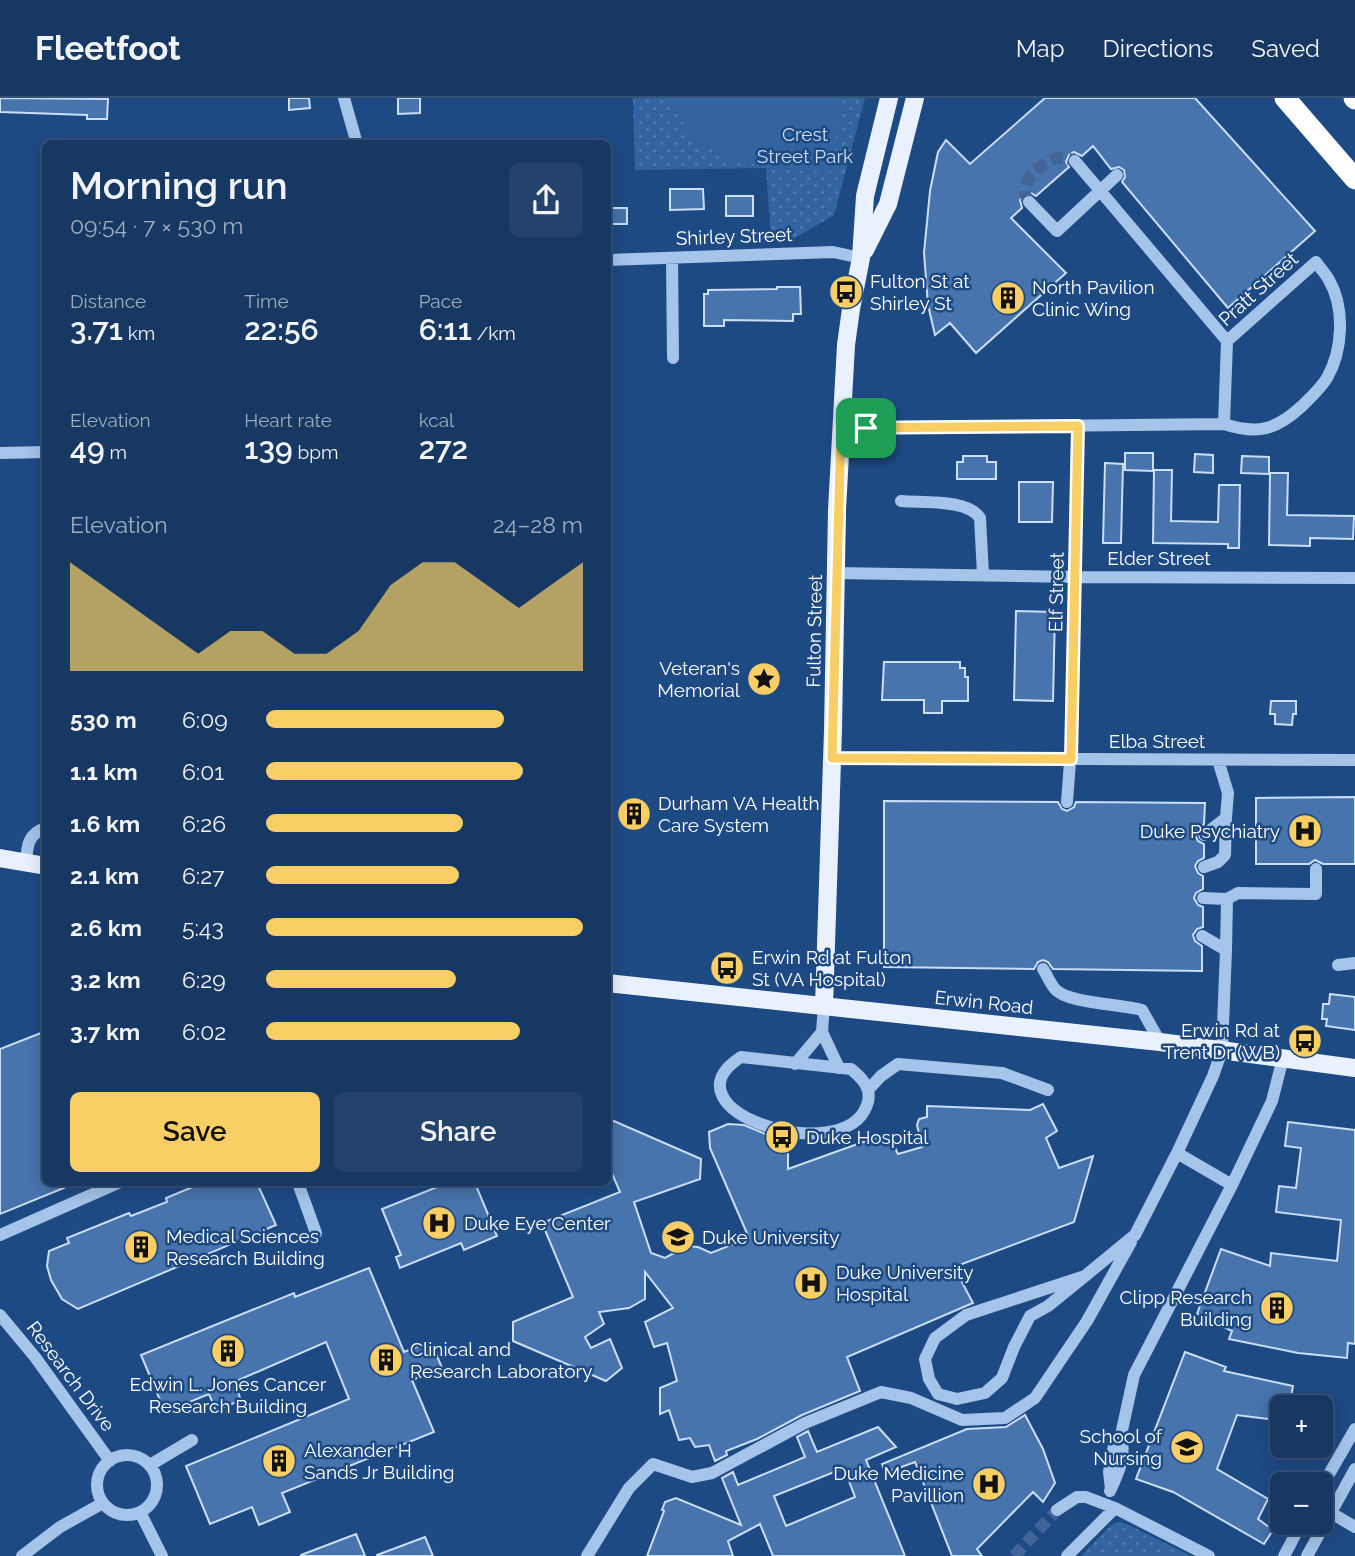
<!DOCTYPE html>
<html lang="en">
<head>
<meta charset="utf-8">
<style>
	body { margin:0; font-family:Raleway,sans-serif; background:#23436c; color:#f1f3f6; height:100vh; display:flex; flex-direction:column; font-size:26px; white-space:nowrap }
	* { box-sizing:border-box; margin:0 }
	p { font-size:23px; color:#9eacbe }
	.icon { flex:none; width:38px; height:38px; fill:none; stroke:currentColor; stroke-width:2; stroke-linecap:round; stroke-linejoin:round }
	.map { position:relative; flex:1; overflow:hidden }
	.sheet { position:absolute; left:42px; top:42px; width:569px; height:1046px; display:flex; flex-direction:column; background:#163863; border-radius:10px; box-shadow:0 4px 18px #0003,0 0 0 2px #355278 }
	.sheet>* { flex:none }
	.fabs { position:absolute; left:1270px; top:1297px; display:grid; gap:14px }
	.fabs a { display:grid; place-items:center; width:63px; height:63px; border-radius:10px; background:#163863; box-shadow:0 4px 18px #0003,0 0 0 2px #355278; font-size:35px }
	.pin { position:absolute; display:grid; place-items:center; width:60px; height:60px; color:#fff; margin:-30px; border-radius:14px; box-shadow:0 4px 10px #0006 }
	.round { display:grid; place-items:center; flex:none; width:74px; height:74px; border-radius:10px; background:#23436c }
	.overview { display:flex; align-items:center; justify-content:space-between; height:119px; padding:0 28px }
	h1 { font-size:38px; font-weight:600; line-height:52px }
	.metrics { display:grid; grid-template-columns:repeat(3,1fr); gap:10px; height:119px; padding:7px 28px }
	.metrics div { display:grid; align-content:center }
	.metrics b { font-size:30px; font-weight:600 }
	.metrics small { font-size:19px; font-weight:400 }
	.metrics p { font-size:19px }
	.chart { height:196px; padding:14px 28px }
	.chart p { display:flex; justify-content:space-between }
	.chart svg { width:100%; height:126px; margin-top:7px; fill:#f8ce65; opacity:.7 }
	.primary-button { display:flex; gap:14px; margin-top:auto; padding:14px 28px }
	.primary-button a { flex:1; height:80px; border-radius:10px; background:#f8ce65; color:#111; font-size:28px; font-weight:600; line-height:80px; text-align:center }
	.primary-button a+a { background:#23436c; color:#f1f3f6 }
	ul { padding:0 28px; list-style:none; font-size:23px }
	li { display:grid; grid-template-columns:112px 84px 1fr; align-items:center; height:52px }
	li i { height:18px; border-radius:9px; background:#f8ce65 }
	header { display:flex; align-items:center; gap:42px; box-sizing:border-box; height:98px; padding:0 35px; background:#163863; border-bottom:2px solid #355278 }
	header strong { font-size:33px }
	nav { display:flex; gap:38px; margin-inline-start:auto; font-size:24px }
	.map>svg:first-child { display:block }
</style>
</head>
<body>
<header>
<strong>Fleetfoot</strong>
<nav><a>Map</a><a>Directions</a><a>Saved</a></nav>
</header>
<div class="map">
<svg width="1355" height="1458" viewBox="0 0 1355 1458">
	<defs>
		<pattern id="park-dots" width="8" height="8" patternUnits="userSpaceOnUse" patternTransform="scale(1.75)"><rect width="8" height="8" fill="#3264a1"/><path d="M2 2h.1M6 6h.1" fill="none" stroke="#517baf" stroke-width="1.8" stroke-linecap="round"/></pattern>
	</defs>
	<rect width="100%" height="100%" fill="#1e4a84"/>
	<!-- park -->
	<path fill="url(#park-dots)" d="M633 0H865L834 117 795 140 771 141 766 70 635 72Z
		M1120 1424 1129 1427 1191 1458H1081L1111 1427Z"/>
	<!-- pitch -->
	<path fill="#3264a1" d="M670 0H839L834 74C795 74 726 69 697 42 685 30 678 15 670 0Z"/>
	<!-- building -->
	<path fill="#4774ac" stroke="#cadef7" stroke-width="2" fill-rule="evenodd" d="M0 0 108 1 107 21H87V17L0 14Z
		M289 0H309L310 10 289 12Z
		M398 0H420V15L398 16Z
		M1045 0H1195L1315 133 1228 210 1122 84 1125 79 1124 72 1119 69 1111 71 1093 48 1082 58 1074 54 1069 57 1066 64 1069 69 1036 98 1031 95 1023 97 1020 102 1022 110 1011 120 1066 175 976 255 950 225 935 237 928 207 924 155 930 93 938 54 946 42 970 66Z
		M670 91H703L704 111 670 112Z
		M726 98H753V118H726Z
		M607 110H627V126H607Z
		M777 189H800L801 216H793V223L724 222V228H704V196H708V192L777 191Z
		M1125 355H1153V373L1125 372Z
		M1195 356 1213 357V375L1194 374Z
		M963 358H987V364H996V381H957V364H963Z
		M1242 358 1269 359V376L1241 375Z
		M1105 365 1123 366 1121 445H1103Z
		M1154 372H1172L1171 423 1218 424 1219 387H1240L1239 450H1228V446L1153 445Z
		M1270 375H1288L1287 417 1354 418 1353 441 1310 440V448L1269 447Z
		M1019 384H1053L1052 424H1019Z
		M1016 513 1055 514 1053 603 1014 602Z
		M884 564H960V570H965V579H968V603H942V615H924V602H882Z
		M1271 603H1296V616H1293L1292 627 1275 626V616H1270Z
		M1355 699V766H1323L1315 762 1309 766H1256V700Z
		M884 703 1058 704 1062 711 1067 713 1074 709 1076 704 1205 705 1204 726 1198 731 1195 737 1198 743 1204 746V760L1198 763 1195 768 1198 775 1203 778V791L1196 795 1194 800 1198 807 1203 809V829L1197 831 1193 837 1195 843 1202 848V873L1053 871 1048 864 1043 862 1038 864 1034 871 884 869Z
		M1330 896 1355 899V932L1326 928 1327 921H1322L1323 906H1329Z
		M46 933V1085H76L0 1116V951Z
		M1043 1006 1057 1033 1046 1040 1059 1070 1093 1058 1074 1124 954 1169 973 1205 847 1259 860 1293 802 1317 757 1341 726 1353 727 1357 715 1363 709 1347 695 1349 690 1340 679 1342 669 1312 660 1316V1290L677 1283 667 1245 654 1249 645 1224 673 1210 645 1174V1201L629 1210 599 1214 604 1226 585 1239 591 1250 610 1241 622 1270 606 1283 513 1243V1224L573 1199 542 1125 620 1094 607 1064V1020L701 1061 700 1081 634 1104 651 1155 665 1160 687 1148 698 1149 711 1155 749 1140 710 1050 709 1034 728 1026 744 1027 782 1043 788 1053V1071L888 1035 898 1056 922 1049 917 1027 919 1021 927 1019V1008L1030 1012Z
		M1288 1024 1355 1032V1246L1348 1245 1347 1260 1298 1255 1229 1241 1232 1233 1197 1216 1221 1151 1270 1168 1271 1155 1337 1163 1341 1122 1276 1114 1279 1088 1296 1090 1301 1050 1285 1048Z
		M202 1085H257L276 1127 78 1211 62 1201 51 1182 47 1168 49 1153 69 1145 67 1140 129 1115 131 1118 167 1104 166 1100Z
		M447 1085H475L497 1138 464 1152 461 1145 400 1170 396 1159 401 1157 382 1111Z
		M369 1170 404 1254 431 1243 442 1270 412 1282 434 1334 282 1395 290 1414 259 1427 252 1409 210 1426 186 1368 349 1301 326 1244 234 1284 241 1302 216 1313 209 1296 165 1314 141 1257 294 1195 295 1199Z
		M1185 1254 1226 1269 1224 1273 1293 1288 1289 1309H1283V1323L1237 1317 1217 1371 1268 1401 1258 1421 1273 1432 1264 1446 1173 1394 1136 1381Z
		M1025 1317 1043 1351 1055 1385 1043 1404 1033 1394 977 1451 982 1458H952L915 1364 885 1375 882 1366 967 1331 1006 1329Z
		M878 1329 896 1349 866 1362 905 1458H773L760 1426 728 1443 733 1458H647L664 1413 662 1412 665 1404 676 1400 741 1427 722 1380 733 1374 738 1387 805 1359 797 1339 808 1333 817 1354ZM844 1370 855 1399 786 1428 774 1398Z
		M356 1436 365 1458H301V1457Z
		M425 1439 433 1458H377V1457Z"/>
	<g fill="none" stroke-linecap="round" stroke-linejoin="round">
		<!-- minor-tunnel -->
		<path stroke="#406596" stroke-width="12" stroke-dasharray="12 6" stroke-linecap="butt" d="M1029 104C1027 101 1025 97 1025 94 1023 78 1050 58 1064 60 1068 60 1072 62 1075 63
			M1014 1458 1057 1412"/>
		<!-- minor -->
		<path stroke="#a5c4e9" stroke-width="12" d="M344 0 357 46
			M1075 63 1227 243
			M1029 104 1057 133 1117 77
			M672 160 673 260
			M607 162 833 154 861 160
			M841 330 1224 326C1258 337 1276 332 1302 308 1310 300 1321 290 1327 280 1343 252 1345 210 1329 182 1326 176 1320 170 1316 164L1227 243 1224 326
			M0 355 46 354
			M901 403C923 405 968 401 980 420L983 476
			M836 475 1076 479 1355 480
			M832 660 1355 662
			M1067 704 1072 638 1078 328
			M1204 737 1226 720 1228 695 1218 662
			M26 765C27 748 28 735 46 730
			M1204 769 1218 764 1225 757 1226 720
			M1203 800 1227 801 1226 852
			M1227 801 1238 795 1316 796V771
			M1338 867 1355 865
			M1043 871C1047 877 1050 885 1055 891 1066 905 1121 906 1142 912L1160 944
			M822 934 824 908
			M741 959 851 971C862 980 873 991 867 1007 844 1072 658 1012 741 959Z
			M795 966 822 934 839 970
			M868 992 881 978 898 966 1002 975 1048 992
			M298 1085 316 1135
			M1232 1087 1272 1003 1283 960
			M0 1137 118 1085
			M1085 1178 1048 1208 1030 1218 1014 1249 1002 1280 985 1295 957 1301 938 1296 929 1281 925 1261 935 1240 966 1217 1085 1178 1135 1137 1177 1055 1213 978 1222 952 1226 852 1202 838
			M0 1217 35 1259 110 1363
			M97 1387a30 30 0 1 1 60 0a30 30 0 1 1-60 0Z
			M150 1367 192 1342
			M1321 1390 1355 1331
			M1111 1391 1109 1374 1114 1347 1121 1337 1134 1277 1232 1087 1177 1055
			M1110 1393C1119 1374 1126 1358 1121 1337
			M1321 1409 1355 1429
			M1057 1412 1077 1399H1086L1115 1410 1209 1458
			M140 1414 162 1458
			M22 1458 60 1429 103 1405
			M587 1458 629 1390 653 1366 692 1379 712 1375 805 1325 881 1294 911 1300 962 1322 1005 1320 1035 1300 1087 1223 1131 1144
			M1067 1458 1115 1410
			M1284 1458 1302 1424
			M1307 1458 1355 1371"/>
		<!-- major -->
		<path stroke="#e9f1fe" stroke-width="18" d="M865 152 888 106 915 0
			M0 760 46 768
			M607 885 1160 944 1355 970
			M824 908 833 632 837 412 846 247 851 211 861 160 865 98 889 0"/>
		<!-- highway -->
		<path stroke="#fff" stroke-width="21" d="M1285 0 1355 81
			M1354 0 1355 1"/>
	</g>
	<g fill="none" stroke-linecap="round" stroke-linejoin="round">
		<!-- route casing -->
		<g stroke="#fff" stroke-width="14">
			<path id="route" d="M1078 328 1071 661 832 660 841 330Z"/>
		</g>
		<!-- route -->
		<use href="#route" stroke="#f8ce65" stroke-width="9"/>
	</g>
	<!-- icons -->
	<defs>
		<g id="bus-disc" transform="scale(1.75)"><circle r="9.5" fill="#f8ce65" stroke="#1e4a84"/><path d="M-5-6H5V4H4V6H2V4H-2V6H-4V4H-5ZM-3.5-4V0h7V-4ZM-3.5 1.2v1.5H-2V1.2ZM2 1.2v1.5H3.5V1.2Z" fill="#111"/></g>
		<g id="building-disc" transform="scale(1.75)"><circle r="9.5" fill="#f8ce65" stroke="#1e4a84"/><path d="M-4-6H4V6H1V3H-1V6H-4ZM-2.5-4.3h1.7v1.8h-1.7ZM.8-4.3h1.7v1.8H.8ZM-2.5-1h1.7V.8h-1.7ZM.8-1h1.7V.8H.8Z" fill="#111"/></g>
		<g id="sight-disc" transform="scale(1.75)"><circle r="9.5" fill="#f8ce65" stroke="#1e4a84"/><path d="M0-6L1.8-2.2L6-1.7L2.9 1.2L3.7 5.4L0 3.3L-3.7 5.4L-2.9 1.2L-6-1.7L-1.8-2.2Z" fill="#111"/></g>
		<g id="hospital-disc" transform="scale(1.75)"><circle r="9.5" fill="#f8ce65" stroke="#1e4a84"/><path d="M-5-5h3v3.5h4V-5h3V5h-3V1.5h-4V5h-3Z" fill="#111"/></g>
		<g id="university-disc" transform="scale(1.75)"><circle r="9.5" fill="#f8ce65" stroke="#1e4a84"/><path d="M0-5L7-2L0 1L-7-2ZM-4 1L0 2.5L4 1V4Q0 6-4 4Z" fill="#111"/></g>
	</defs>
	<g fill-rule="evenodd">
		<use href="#bus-disc" x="846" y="194"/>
		<use href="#building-disc" x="1008" y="200"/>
		<use href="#sight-disc" x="764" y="581"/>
		<use href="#building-disc" x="634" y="716"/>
		<use href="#hospital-disc" x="1305" y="733"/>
		<use href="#bus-disc" x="727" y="870"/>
		<use href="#bus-disc" x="1305" y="943"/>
		<use href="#bus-disc" x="782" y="1039"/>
		<use href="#hospital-disc" x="439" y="1125"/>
		<use href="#university-disc" x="678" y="1139"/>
		<use href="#building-disc" x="141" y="1149"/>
		<use href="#hospital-disc" x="811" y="1185"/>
		<use href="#building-disc" x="1277" y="1210"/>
		<use href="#building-disc" x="228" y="1253"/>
		<use href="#building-disc" x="386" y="1262"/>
		<use href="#university-disc" x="1187" y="1349"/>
		<use href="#building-disc" x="279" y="1363"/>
		<use href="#hospital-disc" x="989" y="1386"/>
	</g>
	<g text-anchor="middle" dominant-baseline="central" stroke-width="5" stroke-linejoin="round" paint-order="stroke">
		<!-- park labels -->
		<g font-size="19" fill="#cadef7" stroke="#1e4a84">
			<text x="805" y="36">Crest<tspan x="805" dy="22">Street Park</tspan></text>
		</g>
		<!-- street labels -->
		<g font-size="19" fill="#fff" stroke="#1e4a84">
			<text transform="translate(734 138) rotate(-2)">Shirley Street</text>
			<text transform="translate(1258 191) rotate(-42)">Pratt Street</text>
			<text x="1159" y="460">Elder Street</text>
			<text transform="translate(1056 494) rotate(-89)">Elf Street</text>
			<text transform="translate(814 533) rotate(-89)">Fulton Street</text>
			<text x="1157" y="643">Elba Street</text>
			<text transform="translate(984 904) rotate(6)">Erwin Road</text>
			<text transform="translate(71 1278) rotate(53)">Research Drive</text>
		</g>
		<!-- poi labels -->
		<g font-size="19" fill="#fff" stroke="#1e4a84" text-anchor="start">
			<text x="870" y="183">Fulton St at<tspan x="870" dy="22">Shirley St</tspan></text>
			<text x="1032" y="189">North Pavilion<tspan x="1032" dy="22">Clinic Wing</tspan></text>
			<text x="740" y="570" text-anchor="end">Veteran's<tspan x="740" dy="22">Memorial</tspan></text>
			<text x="658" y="705">Durham VA Health<tspan x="658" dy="22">Care System</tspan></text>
			<text x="1280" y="733" text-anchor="end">Duke Psychiatry</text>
			<text x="752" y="859">Erwin Rd at Fulton<tspan x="752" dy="22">St (VA Hospital)</tspan></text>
			<text x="1280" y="932" text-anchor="end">Erwin Rd at<tspan x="1280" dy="22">Trent Dr (WB)</tspan></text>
			<text x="806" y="1039">Duke Hospital</text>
			<text x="464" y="1125">Duke Eye Center</text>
			<text x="166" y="1138">Medical Sciences<tspan x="166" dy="22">Research Building</tspan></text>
			<text x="702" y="1139">Duke University</text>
			<text x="836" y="1174">Duke University<tspan x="836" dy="22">Hospital</tspan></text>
			<text x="1252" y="1199" text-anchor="end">Clipp Research<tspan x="1252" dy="22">Building</tspan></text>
			<text x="410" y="1251">Clinical and<tspan x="410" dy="22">Research Laboratory</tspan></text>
			<text x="228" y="1286" text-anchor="middle">Edwin L. Jones Cancer<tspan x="228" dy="22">Research Building</tspan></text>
			<text x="1162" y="1338" text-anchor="end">School of<tspan x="1162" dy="22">Nursing</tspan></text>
			<text x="304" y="1352">Alexander H<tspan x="304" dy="22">Sands Jr Building</tspan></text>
			<text x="964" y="1375" text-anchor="end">Duke Medicine<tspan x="964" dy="22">Pavillion</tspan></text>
		</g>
	</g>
</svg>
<div class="fabs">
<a>+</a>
<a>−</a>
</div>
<div class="pin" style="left:866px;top:330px;background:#1e9e55"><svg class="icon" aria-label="arrive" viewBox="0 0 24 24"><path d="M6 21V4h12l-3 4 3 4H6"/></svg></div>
<section class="sheet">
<div class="overview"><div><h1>Morning run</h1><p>09:54 · 7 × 530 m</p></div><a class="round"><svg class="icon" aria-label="share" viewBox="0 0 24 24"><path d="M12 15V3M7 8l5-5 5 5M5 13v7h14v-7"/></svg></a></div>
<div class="metrics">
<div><p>Distance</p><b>3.71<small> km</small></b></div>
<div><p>Time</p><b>22:56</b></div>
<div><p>Pace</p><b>6:11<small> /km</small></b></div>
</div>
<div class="metrics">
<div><p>Elevation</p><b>49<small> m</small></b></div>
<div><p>Heart rate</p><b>139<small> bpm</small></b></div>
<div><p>kcal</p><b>272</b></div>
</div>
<div class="chart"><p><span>Elevation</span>24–28 m</p>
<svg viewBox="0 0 160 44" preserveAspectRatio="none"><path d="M0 44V6L10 14L20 22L30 30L40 38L50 30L60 30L70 38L80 38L90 30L100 14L110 6L120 6L130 14L140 22L150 14L160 6V44z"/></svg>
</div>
<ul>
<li><b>530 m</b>6:09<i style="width:75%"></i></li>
<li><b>1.1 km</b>6:01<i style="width:81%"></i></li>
<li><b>1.6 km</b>6:26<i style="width:62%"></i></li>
<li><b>2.1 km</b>6:27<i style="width:61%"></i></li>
<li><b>2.6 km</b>5:43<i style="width:100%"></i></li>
<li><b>3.2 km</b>6:29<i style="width:60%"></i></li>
<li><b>3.7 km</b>6:02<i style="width:80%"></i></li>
</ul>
<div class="primary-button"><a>Save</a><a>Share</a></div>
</section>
</div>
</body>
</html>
